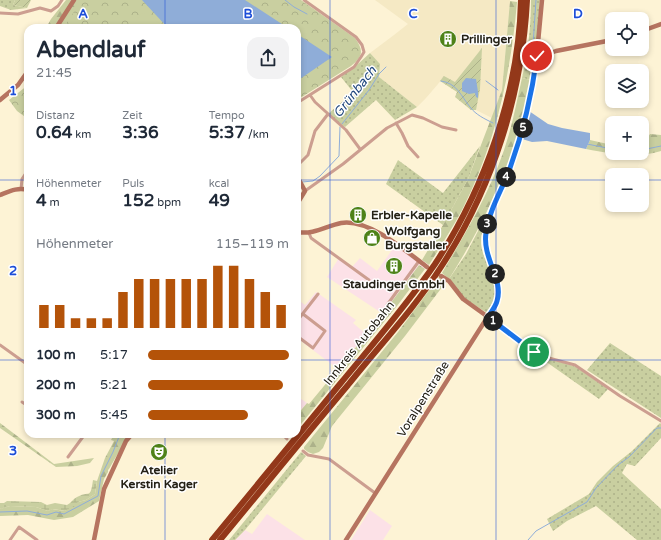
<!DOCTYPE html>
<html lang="de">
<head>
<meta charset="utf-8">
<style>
	body { margin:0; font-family:"Varela Round",sans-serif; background:#f2f2f3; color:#1f2937; height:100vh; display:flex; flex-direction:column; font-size:15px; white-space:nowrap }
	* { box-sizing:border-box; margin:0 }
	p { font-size:13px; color:#747a83 }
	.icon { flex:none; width:22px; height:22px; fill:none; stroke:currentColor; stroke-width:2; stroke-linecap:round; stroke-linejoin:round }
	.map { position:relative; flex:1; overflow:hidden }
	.drawer { position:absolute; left:24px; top:24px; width:277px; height:414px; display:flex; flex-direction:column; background:#fff; border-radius:12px; box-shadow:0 2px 6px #0003 }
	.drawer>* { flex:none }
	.tools { position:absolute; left:605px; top:12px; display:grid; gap:8px }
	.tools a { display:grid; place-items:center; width:44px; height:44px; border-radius:8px; background:#fff; box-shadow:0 2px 6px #0003; font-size:20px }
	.pin { position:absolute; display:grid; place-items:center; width:34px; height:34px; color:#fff; margin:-17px; border:2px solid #fff; border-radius:50%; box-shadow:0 1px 4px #0007 }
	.km { position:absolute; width:20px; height:20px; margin:-10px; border-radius:50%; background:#222; color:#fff; font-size:11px; line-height:20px; text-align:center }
	.round { display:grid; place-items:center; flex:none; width:42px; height:42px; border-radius:12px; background:#f2f2f3 }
	.summary { display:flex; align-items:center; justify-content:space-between; height:68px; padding:0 12px }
	h1 { font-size:22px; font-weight:800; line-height:30px }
	.stats { display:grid; grid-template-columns:repeat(3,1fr); gap:6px; height:68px; padding:4px 12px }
	.stats div { display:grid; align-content:center }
	.stats b { font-size:17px; font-weight:800 }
	.stats small { font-size:11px; font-weight:400 }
	.stats p { font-size:11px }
	.chart { height:112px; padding:8px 12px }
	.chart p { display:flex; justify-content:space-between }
	.chart svg { width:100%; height:72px; margin-top:4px; stroke:#b45309; stroke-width:6 }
	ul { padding:0 12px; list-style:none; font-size:13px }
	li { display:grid; grid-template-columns:64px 48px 1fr; align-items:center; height:30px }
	li i { height:10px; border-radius:5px; background:#b45309 }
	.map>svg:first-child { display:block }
</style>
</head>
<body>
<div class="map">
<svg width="661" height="540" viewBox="0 0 661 540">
	<defs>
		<pattern id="grass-dots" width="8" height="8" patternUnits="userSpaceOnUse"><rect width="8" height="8" fill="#c9cfa0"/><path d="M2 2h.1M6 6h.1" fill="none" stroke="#acb189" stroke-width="1.8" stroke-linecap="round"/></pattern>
		<pattern id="forest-firs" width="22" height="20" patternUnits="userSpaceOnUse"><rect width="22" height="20" fill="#c9cfa0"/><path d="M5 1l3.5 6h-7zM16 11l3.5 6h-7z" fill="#acb189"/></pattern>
		<pattern id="wetland-marsh" width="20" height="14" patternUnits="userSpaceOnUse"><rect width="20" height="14" fill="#c9cfa0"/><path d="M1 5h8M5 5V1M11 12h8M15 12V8" fill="none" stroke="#acb189"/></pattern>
		<pattern id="park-crowns" width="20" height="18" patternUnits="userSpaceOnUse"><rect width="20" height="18" fill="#c9cfa0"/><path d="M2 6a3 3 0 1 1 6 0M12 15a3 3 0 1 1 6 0" fill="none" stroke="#acb189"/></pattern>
		<pattern id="garden-furrows" width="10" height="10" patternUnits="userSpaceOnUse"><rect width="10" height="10" fill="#c9cfa0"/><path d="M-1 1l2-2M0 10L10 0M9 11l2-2" fill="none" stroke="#acb189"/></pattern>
	</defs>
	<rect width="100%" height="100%" fill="#fdf3d5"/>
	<!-- commercial -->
	<path fill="#fce1e7" d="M397 243 429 265 425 269 419 265 383 314 327 277 339 258 352 267 360 258 377 271Z
		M316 292 356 320 353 323 366 334 338 369 297 338V299L305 305Z
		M297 396 307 403 297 415Z
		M370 510 392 526 383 540H351Z
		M267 514 305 540H235L245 530 252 534Z"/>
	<!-- built -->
	<path fill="#f5e9c4" d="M375 0H510L502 90 492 118 474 109 461 85 444 77 426 98 417 107 379 77 380 64 370 53 394 35 408 24Z"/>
	<!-- grass -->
	<path fill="url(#grass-dots)" d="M0 0H15L13 5 27 8 11 10 0 6Z
		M531 0H540L535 61 531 80 522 78C528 52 531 26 531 0Z
		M370 53 380 64 379 77 417 107 395 120 376 100 345 127 328 114 353 92 341 77 359 63Z
		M480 146 468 179 443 225 386 184 398 160 443 193Z
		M489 210C486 220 481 231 481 243 482 262 501 280 494 299 492 304 489 309 487 313L464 298 449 279 466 254Z
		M610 343 661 376V418L587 370Z
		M547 359 564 363 576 367 608 389 599 399 545 361Z
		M660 423 661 424V438L635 466 627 464 622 473 661 509V540H637L596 506 567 521 553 531 547 519 589 494 597 482 613 466 632 451Z
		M301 452 306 456 245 530 235 540H229Z"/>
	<!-- forest -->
	<path fill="url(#forest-firs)" d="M66 0H88L63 28H46L51 19Z
		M510 1 517 2C511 74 495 145 462 210 452 229 440 247 429 265L422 260 443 225 468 179 502 90Z
		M522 78 531 80C527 99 523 120 517 139 500 188 477 235 449 279L442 273C468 229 495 184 509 134 514 116 518 96 522 78Z
		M650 134 661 135V151C634 159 613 154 586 149L590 140 612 145V153H642V145H647L646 140Z
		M419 265 425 269 397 306 297 429V415L307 403 309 404C347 359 384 313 419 265Z
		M439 277 446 282 405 336 332 426 323 448 319 452 313 454 308 452 304 449V447L398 332Z
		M0 423 54 464 94 458 90 463 77 466 56 467 0 428Z
		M114 434H129L109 469 108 470V472L104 479 99 501 73 517 54 520 28 515 0 516V509L10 506 36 507 48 511 52 509 65 511 78 502 86 500 95 494 97 481 105 458 114 441 111 440Z"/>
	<!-- wetland -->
	<path fill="url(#wetland-marsh)" d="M93 480 97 481 95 494 86 500 78 502 76 505 65 511 53 509 48 511 36 507 10 506 0 509V503H4L7 501 41 502 47 505 55 503 67 505C71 503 73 499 77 497 90 490 90 500 93 480Z"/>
	<!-- park -->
	<path fill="url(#park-crowns)" d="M82 0H301L355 38C364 51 363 56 351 66L297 100V28H63Z
		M28 85V119L17 111 9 100Z"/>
	<!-- garden -->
	<path fill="url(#garden-furrows)" d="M15 0H31L27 8 13 5Z
		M482 48 480 89 476 110H471L455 97 457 92 440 81 444 76 455 82Z"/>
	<!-- pitch -->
	<path fill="#c9cfa0" d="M141 13 152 16 163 28H133Z"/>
	<!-- water -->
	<path fill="#8fadd8" d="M142 0H245L288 28H168Z
		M297 34 332 57 297 81Z
		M466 78 476 79 478 92V98L476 97 475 93 469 94 462 91V83Z
		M529 111 548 124 562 128 590 133V140L586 149 547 141 532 142 522 139Z"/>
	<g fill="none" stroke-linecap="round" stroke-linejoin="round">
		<!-- stream -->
		<path stroke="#8fadd8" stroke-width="1" d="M285 0 294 7 307 14
			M530 65 532 61 536 0
			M441 81C457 83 461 96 470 107 476 115 485 119 493 123
			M486 81 498 90
			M342 124 369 90 379 74 386 67
			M587 144 612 149
			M642 150 661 146
			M302 182 313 181 320 176 339 156 340 127
			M0 512 27 511 47 515 56 512 64 514 98 496 101 476 113 452 120 434
			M528 540 536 531 587 502 596 488 618 465 629 457 657 428H661"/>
		<!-- street -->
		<path stroke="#cc9e90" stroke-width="3" d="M0 13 18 14 40 8 51 11 58 6 62 0
			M310 95 315 102 346 130 360 149
			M297 103 354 67 361 57 364 52 362 45 356 37 304 0
			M396 123 402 133 408 146 418 157
			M297 166 308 155 315 131 328 114
			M21 189 22 179 28 170
			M305 191 343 164 387 128 412 115 423 118 442 127 456 130
			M309 233 311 238 369 280
			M387 305 419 261
			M488 317 534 352 545 357 575 365 620 396 661 421
			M297 321 318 294
			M297 336 313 348 325 331 303 314
			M0 345 28 365
			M22 402 28 406
			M282 434 287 439
			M303 451 308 455 329 459 375 493
			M68 457 85 434
			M10 540 19 527 37 540"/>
		<!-- secondary -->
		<path stroke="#b67460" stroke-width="4.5" d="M56 28 74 0
			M642 31 661 24
			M537 56 545 55 556 51 612 40
			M0 100 18 85 28 71
			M297 176 305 191 297 204
			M0 195C10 191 18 187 28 190
			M297 232C314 235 326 226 341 223 368 218 406 251 427 267
			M441 276 449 281 463 299 488 317
			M94 540 104 489 126 441 132 434
			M346 540 497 302 498 296 497 281 488 260 485 244V237L488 219 510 167 525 121 536 64 542 0"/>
		<!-- highway -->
		<path stroke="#93381a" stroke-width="6" d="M212 540C255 488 297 436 340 384 372 345 406 306 435 264 485 188 519 92 521 0
			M220 540C263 488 305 436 348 385 379 346 414 309 441 267 493 187 522 95 527 0"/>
	</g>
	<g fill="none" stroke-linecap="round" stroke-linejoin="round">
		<!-- route casing -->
		<g stroke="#fff" stroke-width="8">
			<path id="route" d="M534 352 488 317C491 312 496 306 497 301 504 280 482 258 486 233 489 210 502 190 510 168 523 132 532 94 537 56"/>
		</g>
		<!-- route -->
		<use href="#route" stroke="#1a73e8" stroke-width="5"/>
	</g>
	<!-- grid -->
	<path fill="none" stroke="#1d4ed8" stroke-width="1" stroke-opacity="0.55" d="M165 0V28M330 0V540M496 0V540M0 180H28M297 180H612M642 180H661M0 360H28M297 360H661M165 434V540"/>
	<!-- icons -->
	<defs>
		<g id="building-disc" transform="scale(0.9)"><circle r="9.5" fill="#4e8218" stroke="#fff"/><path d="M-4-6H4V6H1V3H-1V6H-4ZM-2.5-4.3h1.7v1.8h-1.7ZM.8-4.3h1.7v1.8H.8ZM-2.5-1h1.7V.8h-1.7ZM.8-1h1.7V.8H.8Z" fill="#fff"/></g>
		<g id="shop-disc" transform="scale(0.9)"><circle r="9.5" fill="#4e8218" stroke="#fff"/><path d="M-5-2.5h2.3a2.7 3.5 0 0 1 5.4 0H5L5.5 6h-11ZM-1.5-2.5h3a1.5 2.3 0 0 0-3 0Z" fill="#fff"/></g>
		<g id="theatre-disc" transform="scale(0.9)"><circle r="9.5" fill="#4e8218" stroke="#fff"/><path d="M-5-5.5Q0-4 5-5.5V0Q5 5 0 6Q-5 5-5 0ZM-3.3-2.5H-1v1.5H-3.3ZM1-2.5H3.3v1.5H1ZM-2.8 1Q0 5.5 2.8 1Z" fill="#fff"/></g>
	</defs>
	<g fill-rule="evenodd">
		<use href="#building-disc" x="448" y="39"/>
		<use href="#building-disc" x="358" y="215"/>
		<use href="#shop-disc" x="372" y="238"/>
		<use href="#building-disc" x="394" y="266"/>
		<use href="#theatre-disc" x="159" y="452"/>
	</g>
	<g text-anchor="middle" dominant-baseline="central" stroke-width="3" stroke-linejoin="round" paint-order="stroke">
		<!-- poi labels -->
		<g font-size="12" font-weight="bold" fill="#242116" stroke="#fff" text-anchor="start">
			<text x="461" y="39">Prillinger</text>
			<text x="371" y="215">Erbler-Kapelle</text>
			<text x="385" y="231">Wolfgang<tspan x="385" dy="14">Burgstaller</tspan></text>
			<text x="394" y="284" text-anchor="middle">Staudinger GmbH</text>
			<text x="159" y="470" text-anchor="middle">Atelier<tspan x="159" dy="14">Kerstin Kager</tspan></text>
		</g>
		<!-- street labels -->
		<g font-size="12" fill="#242116" stroke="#fff">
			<text transform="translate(359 343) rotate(-51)">Innkreis Autobahn</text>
			<text transform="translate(423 399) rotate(-58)">Voralpenstraße</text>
		</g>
		<!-- water labels -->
		<g font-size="13" font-style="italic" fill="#22497f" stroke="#fff">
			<text transform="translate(355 92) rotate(-52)">Grünbach</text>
		</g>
	</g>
	<g font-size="13" text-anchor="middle" font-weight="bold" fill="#1d4ed8" stroke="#fff" stroke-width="3" stroke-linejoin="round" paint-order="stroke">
		<text x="83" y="18">A</text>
		<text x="248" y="18">B</text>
		<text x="413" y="18">C</text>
		<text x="578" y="18">D</text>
		<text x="13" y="95">1</text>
		<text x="13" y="275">2</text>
		<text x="13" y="455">3</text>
	</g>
</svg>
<div class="tools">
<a><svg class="icon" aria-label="locate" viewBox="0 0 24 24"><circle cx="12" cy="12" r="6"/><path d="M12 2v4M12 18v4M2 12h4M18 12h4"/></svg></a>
<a><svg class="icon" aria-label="layers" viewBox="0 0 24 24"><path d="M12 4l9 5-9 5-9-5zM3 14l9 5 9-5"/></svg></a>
<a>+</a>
<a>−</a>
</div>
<div class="pin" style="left:534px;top:352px;background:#1e9e55"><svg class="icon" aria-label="arrive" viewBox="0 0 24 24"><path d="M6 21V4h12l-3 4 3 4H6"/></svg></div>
<div class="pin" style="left:537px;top:56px;background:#d93025"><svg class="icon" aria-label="check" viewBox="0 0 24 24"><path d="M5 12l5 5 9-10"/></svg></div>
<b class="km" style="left:493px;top:321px">1</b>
<b class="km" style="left:495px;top:274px">2</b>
<b class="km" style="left:487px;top:224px">3</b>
<b class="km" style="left:506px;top:177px">4</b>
<b class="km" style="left:523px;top:128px">5</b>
<section class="drawer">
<div class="summary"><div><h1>Abendlauf</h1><p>21:45</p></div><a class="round"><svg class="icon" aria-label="share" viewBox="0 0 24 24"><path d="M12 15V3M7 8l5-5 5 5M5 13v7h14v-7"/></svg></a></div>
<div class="stats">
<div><p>Distanz</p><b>0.64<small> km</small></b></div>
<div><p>Zeit</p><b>3:36</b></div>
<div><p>Tempo</p><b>5:37<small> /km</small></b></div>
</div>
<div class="stats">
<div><p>Höhenmeter</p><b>4<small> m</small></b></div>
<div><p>Puls</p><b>152<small> bpm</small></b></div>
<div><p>kcal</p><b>49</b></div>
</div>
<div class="chart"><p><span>Höhenmeter</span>115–119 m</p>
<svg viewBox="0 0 160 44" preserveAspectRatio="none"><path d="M5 44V30M15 44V30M25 44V38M35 44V38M45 44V38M55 44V22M65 44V14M75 44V14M85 44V14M95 44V14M105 44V14M115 44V6M125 44V6M135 44V14M145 44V22M155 44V30"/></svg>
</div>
<ul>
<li><b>100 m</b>5:17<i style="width:100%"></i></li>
<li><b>200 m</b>5:21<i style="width:96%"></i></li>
<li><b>300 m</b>5:45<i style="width:71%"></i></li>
</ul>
</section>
</div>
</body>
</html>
